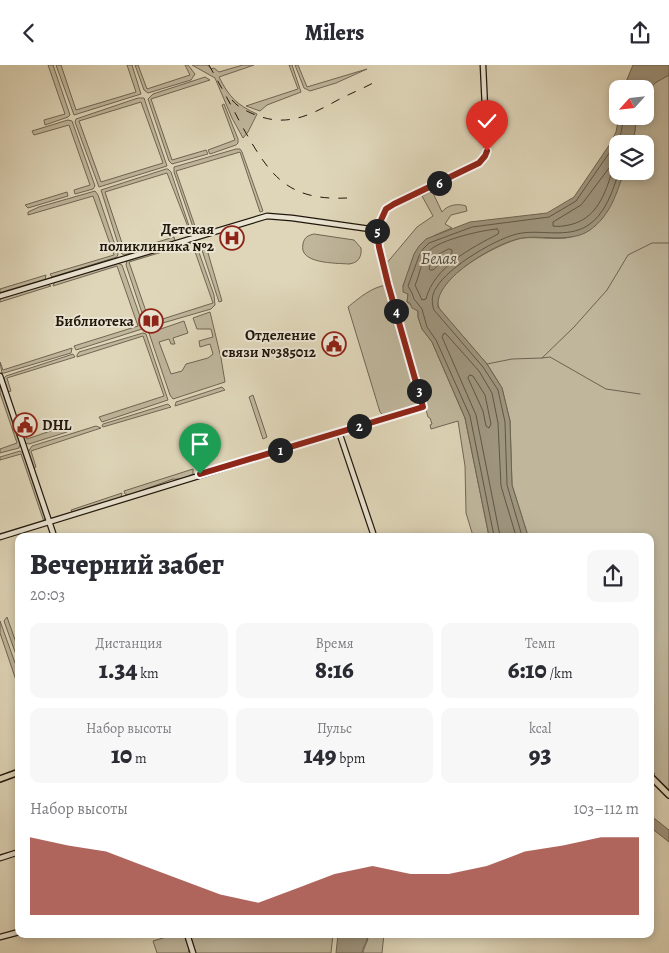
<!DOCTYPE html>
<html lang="ru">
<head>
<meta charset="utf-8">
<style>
	body { margin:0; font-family:Alegreya,serif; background:#f7f7f7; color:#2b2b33; height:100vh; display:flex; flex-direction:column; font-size:19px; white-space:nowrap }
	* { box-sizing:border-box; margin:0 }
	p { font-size:16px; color:#7c7c81 }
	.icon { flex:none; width:28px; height:28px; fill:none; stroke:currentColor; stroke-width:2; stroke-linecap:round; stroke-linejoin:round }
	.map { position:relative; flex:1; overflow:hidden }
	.details { position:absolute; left:15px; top:468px; width:639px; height:405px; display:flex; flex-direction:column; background:#fff; border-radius:10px; box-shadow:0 2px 8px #0003 }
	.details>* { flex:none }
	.needle { width:32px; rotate:243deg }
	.controls { position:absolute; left:609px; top:15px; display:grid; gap:10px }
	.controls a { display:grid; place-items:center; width:45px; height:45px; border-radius:10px; background:#fff; box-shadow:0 2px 8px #0003; font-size:25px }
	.pin { position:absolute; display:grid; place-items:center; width:42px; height:42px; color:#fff; margin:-51px -21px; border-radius:50% 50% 50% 0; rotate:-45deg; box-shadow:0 0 5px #0007 }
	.pin .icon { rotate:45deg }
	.km { position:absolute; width:25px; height:25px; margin:-12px; border-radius:50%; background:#222; color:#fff; font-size:14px; line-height:25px; text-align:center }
	.round { display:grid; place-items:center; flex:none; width:52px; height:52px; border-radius:10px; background:#f7f7f7 }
	.headline { display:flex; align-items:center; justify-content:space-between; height:85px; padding:0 15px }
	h1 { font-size:28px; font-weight:800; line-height:38px }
	.metrics { display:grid; grid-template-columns:repeat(3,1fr); gap:8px; height:85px; padding:5px 15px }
	.metrics div { display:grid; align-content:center; border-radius:10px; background:#f7f7f7; text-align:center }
	.metrics b { font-size:25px; font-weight:800 }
	.metrics small { font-size:14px; font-weight:400 }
	.metrics p { font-size:14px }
	.chart { height:140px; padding:10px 15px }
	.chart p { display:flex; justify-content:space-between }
	.chart svg { width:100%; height:90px; margin-top:5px; fill:#8f2418; opacity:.7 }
	header { display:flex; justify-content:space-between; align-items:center; height:65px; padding:0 15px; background:#fff; font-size:22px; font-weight:800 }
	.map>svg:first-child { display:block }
</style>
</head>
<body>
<header><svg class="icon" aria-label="back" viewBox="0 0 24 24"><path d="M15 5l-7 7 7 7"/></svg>Milers<svg class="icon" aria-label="share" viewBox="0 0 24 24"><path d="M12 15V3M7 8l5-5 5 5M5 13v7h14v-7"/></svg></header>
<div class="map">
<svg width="669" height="888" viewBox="0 0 669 888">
	<rect width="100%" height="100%" fill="#dfd6b9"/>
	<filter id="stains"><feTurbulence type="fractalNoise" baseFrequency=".004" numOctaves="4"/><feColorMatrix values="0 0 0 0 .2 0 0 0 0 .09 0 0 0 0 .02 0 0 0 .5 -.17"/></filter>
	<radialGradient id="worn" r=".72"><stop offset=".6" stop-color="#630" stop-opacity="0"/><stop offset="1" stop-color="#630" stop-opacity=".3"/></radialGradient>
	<!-- green -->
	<path fill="#bfb69c" stroke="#706654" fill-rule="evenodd" d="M48 0H53L70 50 68 52 45 60 44 55 65 49Z
		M56 0H61L76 45 136 27 127 0H132L141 29 74 50Z
		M135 0H138L147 24 190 10 185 0H188L195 9 191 15 148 28 144 25Z
		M192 0H208L211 4 214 3 219 7 243 0H254L219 12C229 32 237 40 257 49L248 67 243 73 232 53 215 13Z
		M289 0H292L301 27 267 40 260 46 246 41 298 24Z
		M295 0H298L307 22 367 4 336 18 310 26 304 23Z
		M669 10V728L650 708V706L655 709 650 703V471H528L512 420 510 356 502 323 487 299 441 246C421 219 501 176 523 173 536 171 565 177 576 170 580 167 584 159 588 155 599 141 611 128 622 114L624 106H645V79H633L637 51H645C645 27 645 21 669 10Z
		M205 12 210 15 151 34 172 95 206 85 208 89 172 99 169 96 148 34 153 29Z
		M138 33H144L167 101 99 122 75 57 76 54ZM141 37 163 98 101 117 79 56Z
		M224 39 238 74V78L236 80 210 89 208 85 235 75 222 40Z
		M68 55 72 56 95 121 93 124 75 129 74 125 90 120 69 60 34 70 32 66Z
		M236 84H240L242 87 263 146 260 147 240 87 176 106 196 164 194 165 174 107V102Z
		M166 104H168L171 107 189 161 190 167 167 108 105 127 125 187 174 172 175 176 124 190 121 188 101 125Z
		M95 126 98 130 118 189 117 192 52 212 50 209 114 190 93 131 28 150V147L39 142Z
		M432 126 442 147C447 140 458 138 466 141L467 146 451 150 445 159 452 163C411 179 418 183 403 221L408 229 407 237 418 246V252L422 264 432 277 465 353 489 471H473L466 448 465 401 458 356 431 364 430 360 432 359 430 353 428 352 386 199 417 162 433 151 422 131Z
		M67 127 68 131 28 143 25 140Z
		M314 169 354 175 361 183C362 192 358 198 349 199 336 198 298 199 303 179 304 172 309 170 314 169Z
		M191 176 196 179 214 230 215 240 211 244 149 262 146 260 126 200 127 195ZM192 178 213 238 150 258 129 197Z
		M206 181 222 236 219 237 201 182Z
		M117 198 122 200 143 260 142 264 76 285 74 281 138 261 117 201 53 221 55 216Z
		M46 210 45 215 0 229V224Z
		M47 219 51 221 0 237V234Z
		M388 220 419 337 417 340 384 351 380 347 348 242C359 233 373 221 388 220Z
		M210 247 221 293 225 317 173 334 170 330 149 268 184 256 188 268 173 273 175 279H171L169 274 159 277 171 309 182 306 186 299 208 293 213 289 210 279 200 282 199 276 213 272 211 264H197L193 253Z
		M143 268 146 269 168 335 102 357 99 352 164 331 143 271 77 292V290L79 287Z
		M72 283 71 288 4 308H2L0 297 3 305Z
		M73 289 75 292 7 313 11 326 8 327 4 313 6 311Z
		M0 318 20 379 19 383 0 388V384L17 378 0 328Z
		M222 322 225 325 175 341 176 337Z
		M253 330 267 372 263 374 249 332Z
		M168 339 171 342 103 362 102 361 103 359Z
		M65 361 67 367 29 379 25 378 22 370 25 369 27 374Z
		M96 361 101 363 31 386 36 402 34 403 28 387 32 381Z
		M20 386 24 389 45 450V453L44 457 21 389 0 395V392Z
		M193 404V409C187 412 179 415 173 414L129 430 125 429 124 426Z
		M122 428 121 432 72 448 71 445Z
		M7 552 19 586V598L4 556Z
		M0 556 19 609V624L0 568Z
		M176 869H184L189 884 188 888H157L153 876Z
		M190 869H333L331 888H196Z
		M368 869H384L382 888H363C364 881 369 876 368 869Z"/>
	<!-- water -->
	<path fill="#9e957e" stroke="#6c6350" d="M633 0H669V10L655 18 645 30V24H623Z
		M619 51H637L633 79H618V106H624C617 128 610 151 590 165 572 178 543 170 522 173 498 177 434 213 438 242L487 299 502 323 510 356 512 420 528 471H489L465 353 432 277 422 264 418 252V246L412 243 410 238 407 237 408 229 403 227V221L414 189 419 181 426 174 470 157 547 148 574 132 610 79 616 67Z
		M650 750 669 765V777L650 762Z
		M338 869H368C368 876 363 881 362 888H336Z"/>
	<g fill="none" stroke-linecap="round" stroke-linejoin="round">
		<!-- shore -->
		<path stroke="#5f5645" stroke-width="1" d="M611 101 613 104C605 129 597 154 569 160 563 161 558 162 553 161V157L581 140Z
			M497 164 499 166 498 169C471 183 434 202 426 234L422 235 415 220C420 210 421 194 429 186 439 175 482 165 497 164Z
			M449 184 452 185V188L433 205H430L429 203 434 192Z
			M470 310 473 311 485 330 491 359 489 363 486 361 483 346 468 313Z
			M494 471 470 351 436 275 427 262 422 244 414 234 412 228 408 221 419 191 423 184 429 178 472 162 549 152 576 136 614 81 621 68 624 51
			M500 471 476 350 442 272 444 268 446 269 479 306 492 328 498 358 501 421 516 471
			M522 471 507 420 505 357 498 325 483 302 434 245C431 237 432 229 436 223 448 202 499 171 522 168 543 165 567 173 587 161 605 150 613 126 619 106"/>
		<!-- stream -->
		<path stroke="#6c6350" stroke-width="1" d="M542 293 550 292 606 324 640 329
			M487 299 512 294 542 293 574 262 607 225 628 190 652 178H669"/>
		<!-- secondary casing -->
		<g stroke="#20170c" stroke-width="7">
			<path id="secondary" d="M0 231 267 151 292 153 377 165
				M0 311 54 471
				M339 367 374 471
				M0 472 423 342 388 219 379 182 377 165 386 144 394 139 479 98 485 91 487 86 483 0
				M0 793 19 787
				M187 869 193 888
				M0 872 19 867"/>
		</g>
		<!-- primary casing -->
		<g stroke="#20170c" stroke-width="8">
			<path id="primary" d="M650 711 669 730
				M0 714 19 707"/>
		</g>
		<!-- secondary -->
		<use href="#secondary" stroke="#eae4d2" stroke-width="4.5"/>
		<!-- primary -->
		<use href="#primary" stroke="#dfd6b9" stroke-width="5"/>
		<!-- rail -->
		<path stroke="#20170c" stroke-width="1" stroke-dasharray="9 9" stroke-linecap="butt" d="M209 0C220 20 231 40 242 61 269 109 286 136 347 133
			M232 35C237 41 244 45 251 48 284 63 307 52 336 36 349 29 362 24 375 17"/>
	</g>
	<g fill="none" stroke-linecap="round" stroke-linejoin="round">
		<!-- route casing -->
		<g stroke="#fff" stroke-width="10">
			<path id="route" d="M200 409 423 342 388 219 379 182 377 164 386 144 394 139 479 98 485 91 487 86"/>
		</g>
		<!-- route -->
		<use href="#route" stroke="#8f2418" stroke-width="6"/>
	</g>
	<!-- icons -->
	<defs>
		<g id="hospital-ring" transform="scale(1.25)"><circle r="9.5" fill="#eae4d2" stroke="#8f2418" stroke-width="1.5"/><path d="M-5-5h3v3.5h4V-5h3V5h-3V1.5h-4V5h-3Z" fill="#8f2418"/></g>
		<g id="library-ring" transform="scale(1.25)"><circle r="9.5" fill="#eae4d2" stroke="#8f2418" stroke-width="1.5"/><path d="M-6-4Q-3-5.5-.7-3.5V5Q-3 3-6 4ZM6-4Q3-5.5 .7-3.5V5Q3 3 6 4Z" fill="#8f2418"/></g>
		<g id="civic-ring" transform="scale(1.25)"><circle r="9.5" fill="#eae4d2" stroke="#8f2418" stroke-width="1.5"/><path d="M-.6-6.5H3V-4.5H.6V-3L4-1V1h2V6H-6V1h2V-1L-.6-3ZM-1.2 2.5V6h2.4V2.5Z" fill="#8f2418"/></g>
	</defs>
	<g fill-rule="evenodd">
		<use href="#hospital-ring" x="232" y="173"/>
		<use href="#library-ring" x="151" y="256"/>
		<use href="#civic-ring" x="334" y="279"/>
		<use href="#civic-ring" x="25" y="360"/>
	</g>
	<g text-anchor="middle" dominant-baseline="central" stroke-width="4" stroke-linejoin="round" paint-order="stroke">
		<!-- poi labels -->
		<g font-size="15" font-weight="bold" fill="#20170c" stroke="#eae4d2" text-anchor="end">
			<text x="214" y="164">Детская<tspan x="214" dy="17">поликлиника №2</tspan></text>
			<text x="134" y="256">Библиотека</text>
			<text x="316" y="270">Отделение<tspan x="316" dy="17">связи №385012</tspan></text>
			<text x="42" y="360" text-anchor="start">DHL</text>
		</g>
		<!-- water labels -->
		<g font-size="16" font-style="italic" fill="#52493a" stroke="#eae4d2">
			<text x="439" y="194">Белая</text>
		</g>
	</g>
	<rect width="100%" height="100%" filter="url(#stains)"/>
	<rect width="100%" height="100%" fill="url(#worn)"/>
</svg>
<div class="controls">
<a><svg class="needle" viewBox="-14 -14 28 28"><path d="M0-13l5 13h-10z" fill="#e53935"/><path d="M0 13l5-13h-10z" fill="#7c7c81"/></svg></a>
<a><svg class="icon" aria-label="layers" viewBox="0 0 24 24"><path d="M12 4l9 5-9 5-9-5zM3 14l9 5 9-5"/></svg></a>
</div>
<div class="pin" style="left:200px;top:409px;background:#1e9e55"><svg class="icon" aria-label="arrive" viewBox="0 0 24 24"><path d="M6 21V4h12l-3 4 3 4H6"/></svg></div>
<div class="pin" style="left:487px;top:86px;background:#d93025"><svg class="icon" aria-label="check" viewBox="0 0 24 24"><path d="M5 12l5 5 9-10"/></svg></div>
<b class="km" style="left:280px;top:385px">1</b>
<b class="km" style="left:359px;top:361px">2</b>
<b class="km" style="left:419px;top:326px">3</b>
<b class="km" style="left:396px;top:246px">4</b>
<b class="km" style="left:377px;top:166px">5</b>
<b class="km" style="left:439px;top:118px">6</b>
<section class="details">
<div class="headline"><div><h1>Вечерний забег</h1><p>20:03</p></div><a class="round"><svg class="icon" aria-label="share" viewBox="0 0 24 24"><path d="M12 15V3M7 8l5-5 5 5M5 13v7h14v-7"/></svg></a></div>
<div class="metrics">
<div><p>Дистанция</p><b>1.34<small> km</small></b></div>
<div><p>Время</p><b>8:16</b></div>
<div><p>Темп</p><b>6:10<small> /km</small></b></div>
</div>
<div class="metrics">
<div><p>Набор высоты</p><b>10<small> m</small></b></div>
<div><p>Пульс</p><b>149<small> bpm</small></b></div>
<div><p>kcal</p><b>93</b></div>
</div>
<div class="chart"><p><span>Набор высоты</span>103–112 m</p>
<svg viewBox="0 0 160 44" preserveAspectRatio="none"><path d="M0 44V6L10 10L20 13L30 20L40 27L50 34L60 38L70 31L80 24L90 20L100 24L110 24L120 20L130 13L140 10L150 6L160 6V44z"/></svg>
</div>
</section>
</div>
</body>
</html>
